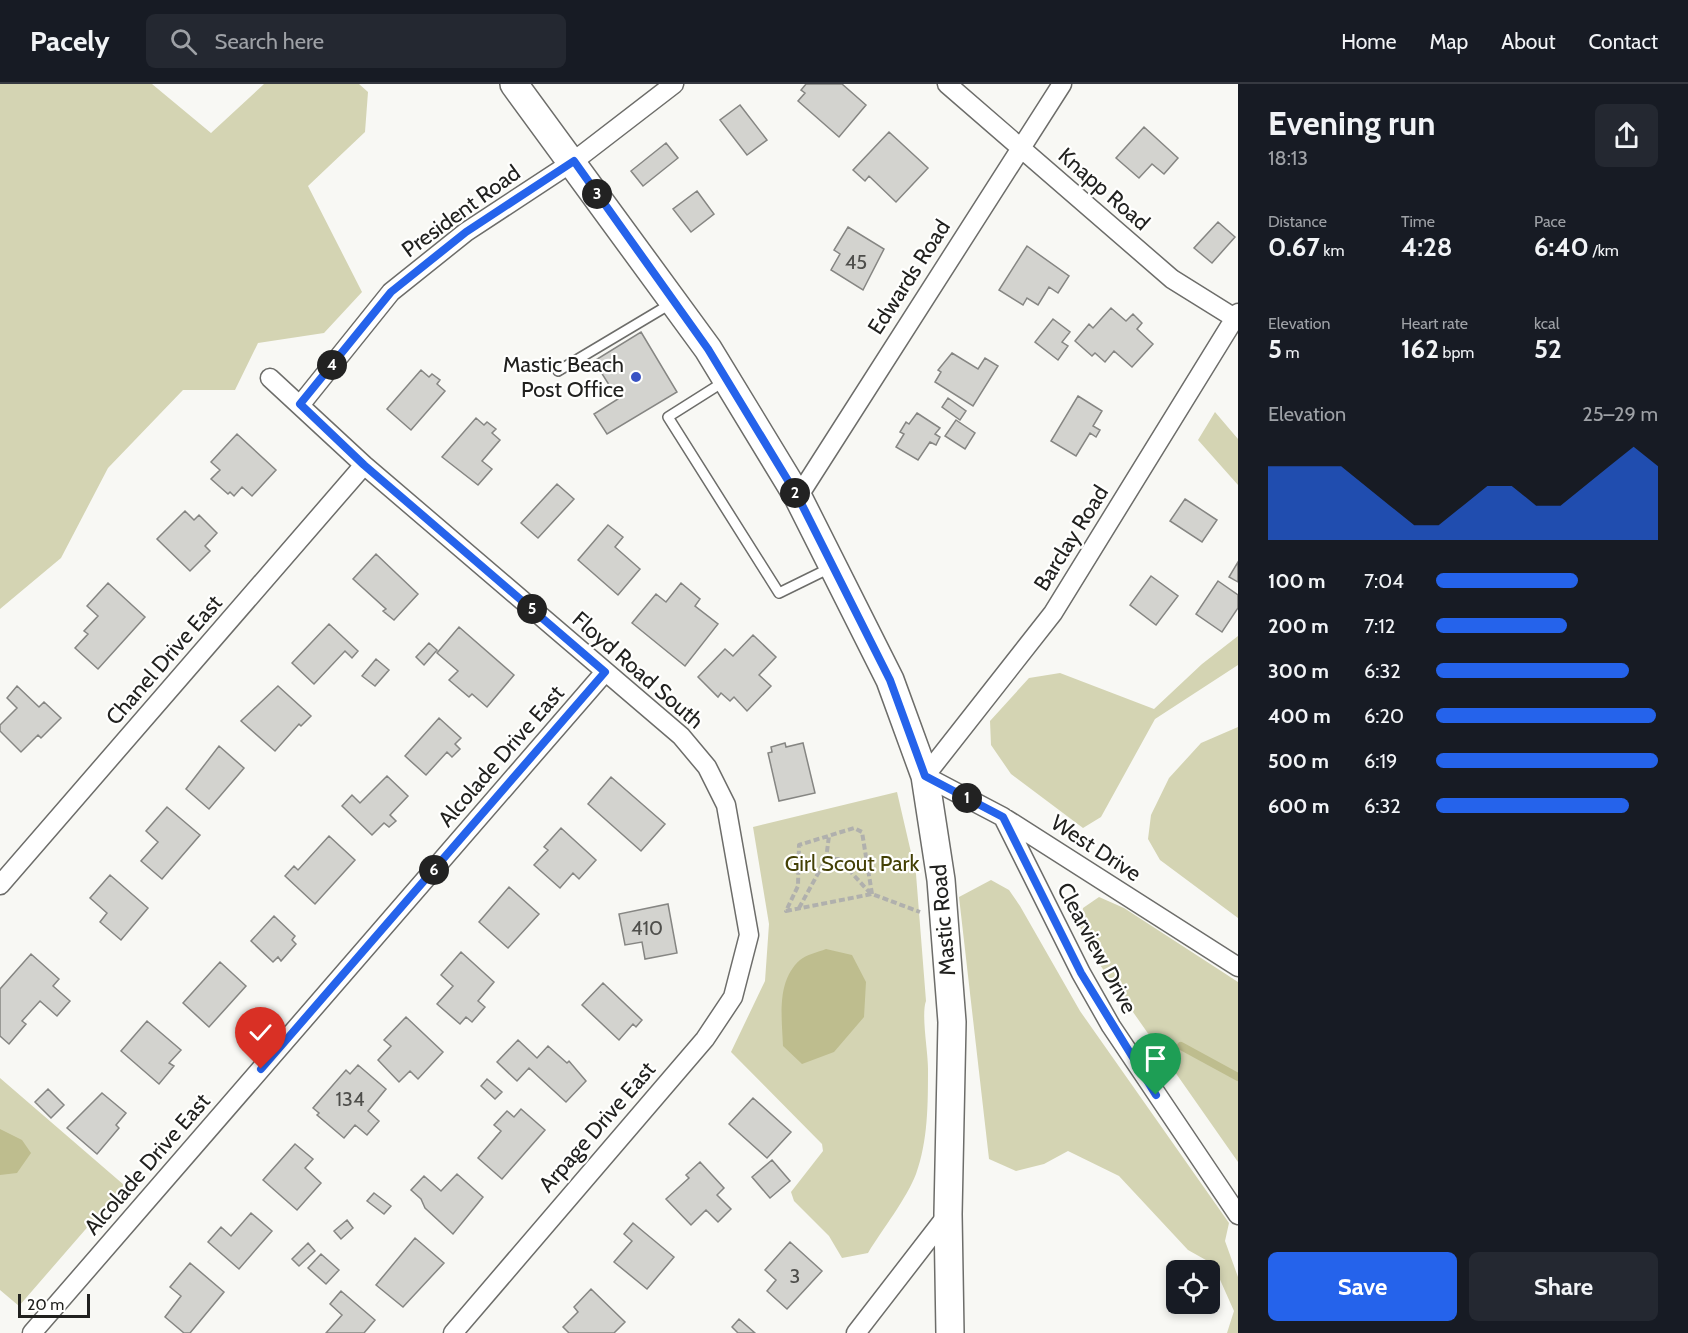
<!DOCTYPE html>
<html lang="en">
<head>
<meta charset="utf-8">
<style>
	body { margin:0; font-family:Cabin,sans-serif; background:#242831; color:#f1f3f6; height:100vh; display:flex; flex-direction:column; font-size:22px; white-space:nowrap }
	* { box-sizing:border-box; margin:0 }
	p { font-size:20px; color:#9ea1a6 }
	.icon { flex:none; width:33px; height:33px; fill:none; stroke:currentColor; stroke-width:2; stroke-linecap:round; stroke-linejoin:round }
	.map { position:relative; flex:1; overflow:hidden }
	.details { display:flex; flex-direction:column; background:#171b24; width:450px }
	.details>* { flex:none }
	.tools { position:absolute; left:1166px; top:1176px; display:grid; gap:12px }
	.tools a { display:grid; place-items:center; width:54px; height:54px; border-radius:9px; background:#171b24; box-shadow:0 3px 9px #0003; font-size:30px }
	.scale { position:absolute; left:18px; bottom:15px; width:72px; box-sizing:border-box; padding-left:6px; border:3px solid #21211f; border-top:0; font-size:16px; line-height:21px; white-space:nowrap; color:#21211f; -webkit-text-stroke:4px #fffffe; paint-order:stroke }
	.pin { position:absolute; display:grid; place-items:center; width:51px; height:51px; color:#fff; margin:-62px -26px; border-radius:50% 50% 50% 0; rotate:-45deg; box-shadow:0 0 6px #0007 }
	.pin .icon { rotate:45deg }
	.km { position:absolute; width:30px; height:30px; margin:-15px; border-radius:50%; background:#222; color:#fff; font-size:16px; line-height:30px; text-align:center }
	.round { display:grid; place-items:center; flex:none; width:63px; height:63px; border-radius:9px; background:#242831 }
	.headline { display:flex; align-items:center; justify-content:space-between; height:102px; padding:0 30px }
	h1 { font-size:33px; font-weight:800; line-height:45px }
	.stats { display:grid; grid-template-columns:repeat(3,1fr); gap:9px; height:102px; padding:6px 30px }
	.stats div { display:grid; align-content:center }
	.stats b { font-size:26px; font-weight:800 }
	.stats small { font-size:16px; font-weight:400 }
	.stats p { font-size:16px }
	.chart { height:168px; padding:12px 30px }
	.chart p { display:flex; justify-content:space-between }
	.chart svg { width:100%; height:108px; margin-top:6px; fill:#2563eb; opacity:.7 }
	.cta { display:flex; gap:12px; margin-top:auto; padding:12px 30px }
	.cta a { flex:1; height:69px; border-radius:9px; background:#2563eb; color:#fff; font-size:24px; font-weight:800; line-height:69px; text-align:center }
	.cta a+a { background:#242831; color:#f1f3f6 }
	ul { padding:0 30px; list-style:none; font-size:20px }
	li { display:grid; grid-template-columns:96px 72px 1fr; align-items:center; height:45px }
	li i { height:15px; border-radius:8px; background:#2563eb }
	header { display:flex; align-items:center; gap:36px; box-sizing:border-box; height:84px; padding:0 30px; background:#171b24; border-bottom:2px solid #363941 }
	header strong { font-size:28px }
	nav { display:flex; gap:33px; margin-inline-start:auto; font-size:21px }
	.search { width:420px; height:54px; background:#242831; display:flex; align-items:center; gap:15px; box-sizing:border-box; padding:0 21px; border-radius:9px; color:#9ea1a6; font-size:22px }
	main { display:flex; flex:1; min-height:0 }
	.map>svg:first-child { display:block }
</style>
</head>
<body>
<header>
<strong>Pacely</strong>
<div class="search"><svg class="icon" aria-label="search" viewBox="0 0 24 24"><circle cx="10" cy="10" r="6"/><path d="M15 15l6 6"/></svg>Search here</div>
<nav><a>Home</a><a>Map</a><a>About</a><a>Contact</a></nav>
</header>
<main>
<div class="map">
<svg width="1238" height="1249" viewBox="0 0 1238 1249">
	<rect width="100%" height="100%" fill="#f8f8f4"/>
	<!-- green -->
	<path fill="#d4d4b3" d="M0 0H152L211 49 264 0H359L368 8 365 48 308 102 362 208 324 249 258 259 235 306H183L108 384 61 474 0 525Z
		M1215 328 1238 355V401L1198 356Z
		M1238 552V581L1155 635 1101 733 1083 744 1011 690 991 661 990 637 1029 594 1060 589 1154 625 1202 580Z
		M1238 643V834L1160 776 1148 755 1151 731 1169 694 1201 659Z
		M897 708 916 790 926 917C921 930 928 967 928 985 928 1020 928 1057 916 1090 907 1114 882 1146 868 1169L842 1174 829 1152 794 1117 791 1108 823 1067 822 1060 731 968 765 897 769 840 753 743Z
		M991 796 1009 806 1020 822 1080 927 1229 1139 1225 1157 1238 1193V1249H1227L1234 1227 1213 1180 1188 1166 1119 1092 1068 1067 1044 1080 1016 1087 989 1075 959 813Z
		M1099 813 1124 824 1238 898V1078L1091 868 1080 843 1083 824Z
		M0 994 124 1101 19 1222 0 1206Z"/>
	<!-- water -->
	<path fill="#bebd8e" d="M826 865 852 871 866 898 864 933 834 968 802 980 783 962C782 934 776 897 800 876 806 871 818 868 826 865Z
		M0 1045 22 1056 31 1069 17 1089 0 1091Z"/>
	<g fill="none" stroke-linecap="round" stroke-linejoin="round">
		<!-- stream -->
		<path stroke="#bebd8e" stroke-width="8" d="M1181 962 1238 993"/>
	</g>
	<!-- building -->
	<path fill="#d3d3cf" stroke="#868683" stroke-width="1.5" d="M806 0H842L866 21 839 53 798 17 805 9 801 6Z
		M740 21 767 56 747 71 720 36Z
		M1144 43 1178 74 1164 90 1152 80 1139 94 1116 74Z
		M889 48 928 84 896 118 869 92 865 97 853 86Z
		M666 59 678 74 643 102 631 87Z
		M697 107 714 130 691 148 673 125Z
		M1218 138 1235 153 1212 179 1194 164Z
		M848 143 884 165 863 206 831 186 840 170 834 166Z
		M1027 162 1069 192 1058 209 1049 203 1038 221 1027 214 1023 221 999 206Z
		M1111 224 1126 237 1133 230 1142 239 1137 245 1153 260 1132 283 1114 267 1105 278 1095 269 1092 272 1075 257 1089 240 1093 244Z
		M1053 235 1070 248 1062 258 1068 262 1058 276 1035 258Z
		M641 248 677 308 607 350 594 330 618 315 594 277Z
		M952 269 978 285 985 274 998 282 973 322 935 298 941 288 938 286Z
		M421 286 429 293 432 290 440 296 437 300 445 307 411 346 387 325Z
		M1078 312 1102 327 1093 342 1100 346 1096 353 1090 349 1076 372 1051 357Z
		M948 314 966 327 960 336 942 323Z
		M917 329 940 344 935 350 940 353 936 361 930 358 918 376 896 363 904 350 900 348 906 338 909 340Z
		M476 334 484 341 487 338 496 345 492 349 500 356 482 377 492 385 478 401 442 373Z
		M956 336 975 349 965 365 945 352Z
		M237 350 276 386 252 412 242 403 234 412 230 408 228 410 211 395 220 386 211 378Z
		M557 400 574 415 538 454 521 439Z
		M1185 415 1217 436 1202 458 1170 437Z
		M185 427 194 436 199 431 217 449 205 462 210 467 190 487 157 455Z
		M608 441 623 453 615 463 640 485 618 511 578 476Z
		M376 470 418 510 394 536 383 527 386 525 353 495Z
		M1238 478V498L1229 493Z
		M1151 492 1178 512 1156 541 1130 521Z
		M1218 497 1238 511V524L1222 548 1196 530Z
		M108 499 145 533 98 585 75 564 88 550 84 547 98 532 87 522Z
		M681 499 700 515 695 522 718 540 685 582 632 539 656 510 666 518Z
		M329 540 358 567 352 574 345 567 314 600 292 579Z
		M459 543 514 591 487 623 472 610 469 613 449 596 458 587 437 569Z
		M753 551 776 573 759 591 771 602 747 627 734 613 730 617 721 609 718 613 698 593 725 565 733 572Z
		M429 559 437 566 424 581 416 573Z
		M376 575 389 586 375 602 362 592Z
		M17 602 39 623 44 618 61 634 41 654 38 651 21 668 0 647V641L17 624 7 614Z
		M278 602 311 632 301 642 299 640 275 667 241 637Z
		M439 634 461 654 455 660 460 665 452 673 447 668 426 691 405 672Z
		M785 659 786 663 803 659 815 709 779 717 768 669 772 668 771 663Z
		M219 662 244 684 209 725 186 705Z
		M387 692 408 712 390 731 396 737 389 743 384 739 372 751 342 722 352 711 360 719Z
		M611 693 665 740 641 767 588 720Z
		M167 723 200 751 162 795 141 777 158 758 146 747Z
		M561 744 596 776 579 795 573 789 560 804 534 781 548 766 544 763Z
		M329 752 355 776 315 820 285 792 294 782 298 786Z
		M110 791 148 824 121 856 100 838 107 829 90 814Z
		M509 803 539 830 508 864 479 838Z
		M668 820 677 869 645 875 642 858 625 861 619 830Z
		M274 832 295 852 292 856 296 860 281 877 278 873 273 878 251 857Z
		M461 868 494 898 478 917 485 923 472 938 466 933 460 940 437 920 453 902 441 891Z
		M31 870 59 895 53 902 70 917 57 932 40 917 22 937 26 940 9 960 0 952V905Z
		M220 878 246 902 209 943 183 919Z
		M603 899 642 936 636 943 633 940 619 956 582 921Z
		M406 933 443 968 418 995 410 987 399 998 378 976 391 962 384 956Z
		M147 937 181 966 169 979 174 982 159 1000 121 967Z
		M518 956 537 974 548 962 567 979 569 977 586 997 566 1018 529 984 517 997 497 978Z
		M358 981 386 1005 368 1027 379 1037 367 1051 355 1041 344 1054 317 1031 319 1029 313 1024 346 986 350 990Z
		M487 995 502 1008 495 1015 481 1002Z
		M48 1005 64 1021 51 1034 35 1018Z
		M102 1009 126 1029 116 1041 119 1044 97 1070 67 1044Z
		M753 1014 791 1048 767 1074 729 1040Z
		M521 1025 545 1046 502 1095 478 1074 501 1047 494 1041 507 1027 514 1033Z
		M295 1060 313 1075 305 1084 321 1099 297 1126 263 1096Z
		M772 1076 790 1097 770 1114 752 1093Z
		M700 1078 724 1104 717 1111 731 1125 718 1138 706 1126 691 1141 666 1115 689 1094 686 1091Z
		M457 1090 483 1113 453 1150 425 1124 421 1115 411 1106 424 1092 441 1107Z
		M374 1109 391 1122 384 1130 367 1117Z
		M251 1129 272 1147 239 1185 208 1158 221 1143 231 1152Z
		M347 1136 353 1144 341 1155 334 1147Z
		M633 1139 674 1173 647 1205 614 1178 632 1157 624 1150Z
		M415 1154 444 1179 403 1223 376 1201Z
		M790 1158 822 1187 787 1225 767 1207 776 1196 765 1186Z
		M308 1159 315 1167 299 1182 292 1175Z
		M321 1170 339 1186 326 1200 308 1184Z
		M190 1179 224 1208 190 1249H184L165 1233 181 1212 170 1203Z
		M591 1205 625 1238 614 1249H569L563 1243 578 1228 574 1223Z
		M341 1207 375 1236 364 1249H326L342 1231 330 1220Z
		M739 1235 755 1249H738L732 1243Z"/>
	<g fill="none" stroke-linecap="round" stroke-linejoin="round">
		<!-- lane casing -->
		<g stroke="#6d6d6a" stroke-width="12">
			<path id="lane" d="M558 287 672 219
				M725 297 668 333 779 509 832 483"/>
		</g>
		<!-- street casing -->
		<g stroke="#6d6d6a" stroke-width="21">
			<path id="street" d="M947 0 1172 195 1238 236
				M1238 229 1053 529 925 692 1003 733 1238 883
				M270 294 364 381 681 652 707 683 726 721 749 851 733 913 705 955 453 1249
				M301 320 391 208 466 148 574 77 674 0
				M798 413 1062 0
				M1003 733 1081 889 1111 942 1238 1131
				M0 801 364 381
				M32 1249 605 588
				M856 1249 948 1130"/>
		</g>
		<!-- secondary casing -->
		<g stroke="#6d6d6a" stroke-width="30">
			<path id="secondary" d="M514 0 708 265 798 413 890 596 925 692 941 796 952 938 948 1130 950 1249"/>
		</g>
		<!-- path -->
		<path stroke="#b0b0ad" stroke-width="4" stroke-dasharray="6 3" stroke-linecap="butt" d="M826 775H839L871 810
			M872 810 862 748 854 744 799 761 798 802 786 827 872 810 920 828
			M799 824 826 775 829 752"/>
		<!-- lane -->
		<use href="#lane" stroke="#fff" stroke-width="9"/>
		<!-- street -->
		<use href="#street" stroke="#fff" stroke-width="18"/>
		<!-- secondary -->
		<use href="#secondary" stroke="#fff" stroke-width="27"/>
	</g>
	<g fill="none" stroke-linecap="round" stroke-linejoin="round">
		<!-- route casing -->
		<g stroke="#fff" stroke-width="12">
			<path id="route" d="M261 985 605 588 364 381 300 320 391 208 466 148 574 77 708 265 798 413 890 596 925 692 1003 733 1081 889 1156 1011"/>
		</g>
		<!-- route -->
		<use href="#route" stroke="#2563eb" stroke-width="8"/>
	</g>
	<!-- markers -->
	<circle fill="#3852c4" stroke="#fffffe" stroke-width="2" cx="636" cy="293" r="6"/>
	<g text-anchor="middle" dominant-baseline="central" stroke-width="4.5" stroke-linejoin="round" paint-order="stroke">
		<!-- number labels -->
		<g font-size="20" fill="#4e4e4b">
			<text x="856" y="178">45</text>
			<text x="647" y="844">410</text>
			<text x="350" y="1015">134</text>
			<text x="795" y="1192">3</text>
		</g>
		<!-- street labels -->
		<g font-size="22" fill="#21211f" stroke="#fffffe">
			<text transform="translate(1104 105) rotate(41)">Knapp Road</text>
			<text transform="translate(461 127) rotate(-36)">President Road</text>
			<text transform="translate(909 193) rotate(-57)">Edwards Road</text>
			<text transform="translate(1071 454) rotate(-58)">Barclay Road</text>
			<text transform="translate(164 576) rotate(-49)">Chanel Drive East</text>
			<text transform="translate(638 586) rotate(41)">Floyd Road South</text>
			<text transform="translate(501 672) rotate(-49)">Alcolade Drive East</text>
			<text transform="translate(1096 764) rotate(33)">West Drive</text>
			<text transform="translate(943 836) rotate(-95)">Mastic Road</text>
			<text transform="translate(1097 864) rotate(62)">Clearview Drive</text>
			<text transform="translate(597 1043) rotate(-49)">Arpage Drive East</text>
			<text transform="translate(147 1080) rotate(-49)">Alcolade Drive East</text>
		</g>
		<!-- poi labels -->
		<g font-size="22" fill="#21211f" stroke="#fffffe" text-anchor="end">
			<text x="624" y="280">Mastic Beach<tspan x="624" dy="25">Post Office</tspan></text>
		</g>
		<!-- park labels -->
		<g font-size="22" fill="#434005" stroke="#fffffe">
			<text x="852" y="779">Girl Scout Park</text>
		</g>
	</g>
</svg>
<div class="tools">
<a><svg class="icon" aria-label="locate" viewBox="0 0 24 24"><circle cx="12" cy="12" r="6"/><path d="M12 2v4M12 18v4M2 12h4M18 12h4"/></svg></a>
</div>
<div class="scale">20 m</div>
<div class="pin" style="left:1156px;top:1011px;background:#1e9e55"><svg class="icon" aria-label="arrive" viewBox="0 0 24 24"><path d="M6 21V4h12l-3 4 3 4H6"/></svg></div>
<div class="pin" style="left:261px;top:985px;background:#d93025"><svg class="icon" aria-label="check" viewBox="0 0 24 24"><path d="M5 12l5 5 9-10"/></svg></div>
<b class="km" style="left:967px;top:714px">1</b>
<b class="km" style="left:795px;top:409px">2</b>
<b class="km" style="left:597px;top:110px">3</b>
<b class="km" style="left:332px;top:281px">4</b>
<b class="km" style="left:532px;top:525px">5</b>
<b class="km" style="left:434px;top:786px">6</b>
</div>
<section class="details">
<div class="headline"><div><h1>Evening run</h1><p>18:13</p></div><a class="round"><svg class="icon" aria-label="share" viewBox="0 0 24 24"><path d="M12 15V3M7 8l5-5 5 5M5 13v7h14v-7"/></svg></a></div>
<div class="stats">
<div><p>Distance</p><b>0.67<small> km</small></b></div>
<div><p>Time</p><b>4:28</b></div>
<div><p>Pace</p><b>6:40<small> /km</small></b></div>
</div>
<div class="stats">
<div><p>Elevation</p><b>5<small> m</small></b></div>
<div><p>Heart rate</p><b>162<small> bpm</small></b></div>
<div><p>kcal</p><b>52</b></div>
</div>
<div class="chart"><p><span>Elevation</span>25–29 m</p>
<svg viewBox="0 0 160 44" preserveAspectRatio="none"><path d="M0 44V14L10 14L20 14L30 14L40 22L50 30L60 38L70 38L80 30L90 22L100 22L110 30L120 30L130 22L140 14L150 6L160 14V44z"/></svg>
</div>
<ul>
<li><b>100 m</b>7:04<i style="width:64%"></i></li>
<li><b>200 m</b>7:12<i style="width:59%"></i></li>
<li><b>300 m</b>6:32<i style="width:87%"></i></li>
<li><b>400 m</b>6:20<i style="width:99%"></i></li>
<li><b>500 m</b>6:19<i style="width:100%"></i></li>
<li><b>600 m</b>6:32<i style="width:87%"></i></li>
</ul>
<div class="cta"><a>Save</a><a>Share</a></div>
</section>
</main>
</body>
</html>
